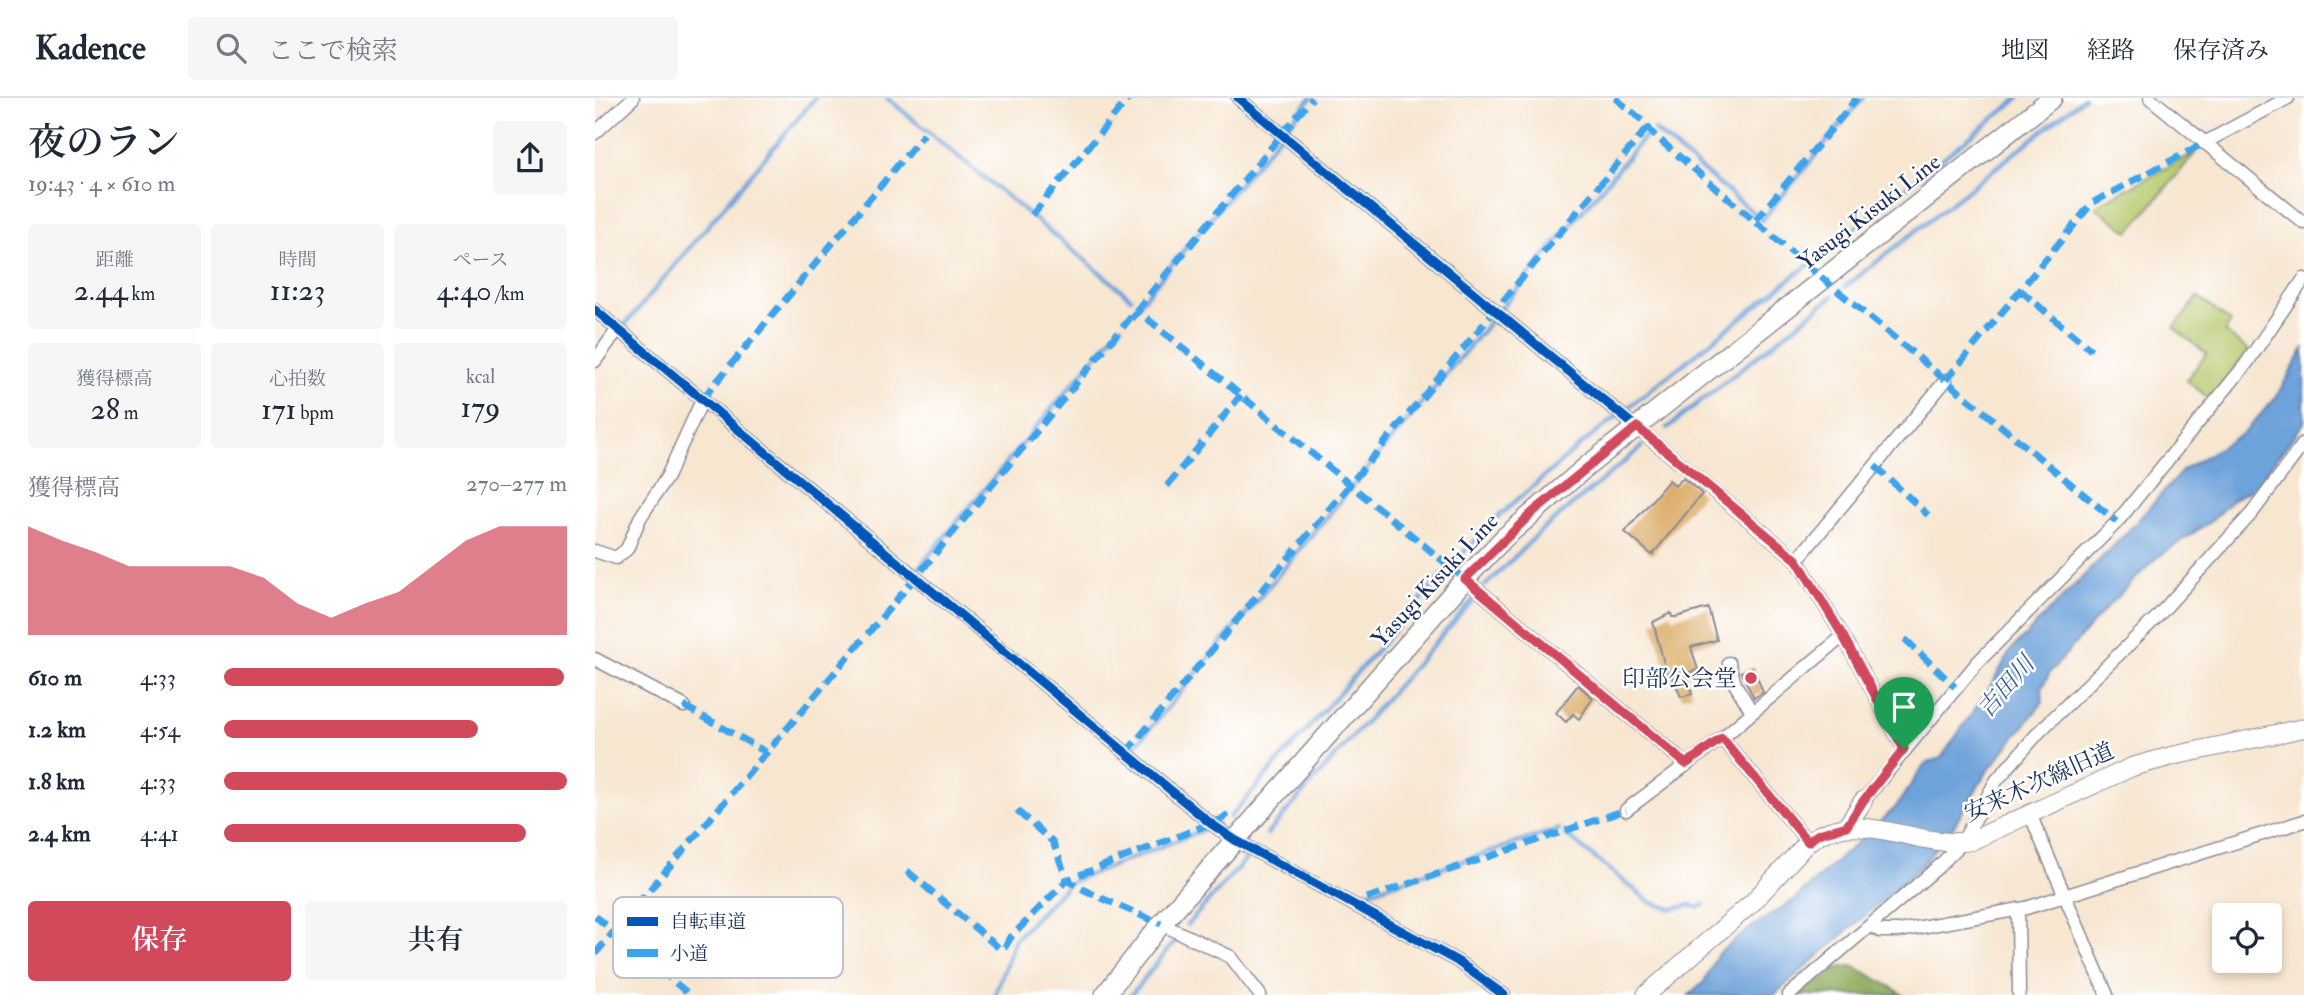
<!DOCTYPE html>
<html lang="ja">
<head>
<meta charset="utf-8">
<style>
	body { margin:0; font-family:"IM FELL Double Pica","Noto Serif JP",serif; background:#f6f6f7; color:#1f2937; height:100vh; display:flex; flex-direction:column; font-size:26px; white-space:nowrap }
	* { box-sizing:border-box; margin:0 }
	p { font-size:23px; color:#747a83 }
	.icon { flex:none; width:38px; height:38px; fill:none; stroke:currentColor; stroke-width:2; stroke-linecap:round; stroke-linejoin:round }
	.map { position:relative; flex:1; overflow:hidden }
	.drawer { display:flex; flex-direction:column; background:#fff; width:595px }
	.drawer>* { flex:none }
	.buttons { position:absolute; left:1617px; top:805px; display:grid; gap:14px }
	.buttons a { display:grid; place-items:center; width:70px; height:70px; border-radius:7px; background:#fff; box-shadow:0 4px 10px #0003; font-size:35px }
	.pin { position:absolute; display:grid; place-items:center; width:60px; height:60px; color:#fff; margin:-72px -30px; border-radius:50% 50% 50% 0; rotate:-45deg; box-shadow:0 0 7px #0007 }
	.pin .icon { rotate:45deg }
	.round { display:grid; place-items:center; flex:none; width:74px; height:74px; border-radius:7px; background:#f6f6f7 }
	.overview { display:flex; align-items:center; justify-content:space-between; height:119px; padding:0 28px }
	h1 { font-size:38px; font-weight:600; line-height:52px }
	.stats { display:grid; grid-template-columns:repeat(3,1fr); gap:10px; height:119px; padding:7px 28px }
	.stats div { display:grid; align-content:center; border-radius:7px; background:#f6f6f7; text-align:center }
	.stats b { font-size:30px; font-weight:600 }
	.stats small { font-size:19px; font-weight:400 }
	.stats p { font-size:19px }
	.chart { height:196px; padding:14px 28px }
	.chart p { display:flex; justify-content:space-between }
	.chart svg { width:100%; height:126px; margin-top:7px; fill:#d1495b; opacity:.7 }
	.primary-button { display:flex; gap:14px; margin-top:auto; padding:14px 28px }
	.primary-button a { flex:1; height:80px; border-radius:7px; background:#d1495b; color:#fff; font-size:28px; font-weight:600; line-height:80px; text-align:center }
	.primary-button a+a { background:#f6f6f7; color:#1f2937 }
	ul { padding:0 28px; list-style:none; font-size:23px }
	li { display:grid; grid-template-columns:112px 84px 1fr; align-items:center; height:52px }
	li i { height:18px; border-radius:9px; background:#d1495b }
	header { display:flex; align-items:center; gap:42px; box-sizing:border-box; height:98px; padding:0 35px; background:#fff; border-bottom:2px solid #e0e1e3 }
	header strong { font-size:33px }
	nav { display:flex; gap:38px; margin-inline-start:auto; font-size:24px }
	.search { width:490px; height:63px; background:#f6f6f7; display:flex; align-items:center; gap:18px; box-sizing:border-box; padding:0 24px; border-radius:7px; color:#747a83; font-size:26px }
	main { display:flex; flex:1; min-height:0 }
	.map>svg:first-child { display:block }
</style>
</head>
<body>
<header>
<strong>Kadence</strong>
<div class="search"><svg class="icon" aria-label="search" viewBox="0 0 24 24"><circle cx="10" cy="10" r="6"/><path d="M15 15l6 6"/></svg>ここで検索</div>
<nav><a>地図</a><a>経路</a><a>保存済み</a></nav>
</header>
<main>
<section class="drawer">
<div class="overview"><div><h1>夜のラン</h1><p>19:43 · 4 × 610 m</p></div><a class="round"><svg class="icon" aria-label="share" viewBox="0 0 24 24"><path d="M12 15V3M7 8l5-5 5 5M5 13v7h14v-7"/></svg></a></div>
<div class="stats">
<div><p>距離</p><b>2.44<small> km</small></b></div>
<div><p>時間</p><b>11:23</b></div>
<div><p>ペース</p><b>4:40<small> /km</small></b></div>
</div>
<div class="stats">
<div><p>獲得標高</p><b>28<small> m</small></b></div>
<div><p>心拍数</p><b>171<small> bpm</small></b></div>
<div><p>kcal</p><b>179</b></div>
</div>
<div class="chart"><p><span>獲得標高</span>270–277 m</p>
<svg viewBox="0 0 160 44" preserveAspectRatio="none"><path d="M0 44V6L10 11L20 15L30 20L40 20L50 20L60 20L70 24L80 33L90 38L100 33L110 29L120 20L130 11L140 6L150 6L160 6V44z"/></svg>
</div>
<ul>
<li><b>610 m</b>4:33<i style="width:99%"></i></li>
<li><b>1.2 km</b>4:54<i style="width:74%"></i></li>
<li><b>1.8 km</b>4:33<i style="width:100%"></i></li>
<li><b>2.4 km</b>4:41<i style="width:88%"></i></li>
</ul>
<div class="primary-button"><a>保存</a><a>共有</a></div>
</section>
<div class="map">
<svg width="1709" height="897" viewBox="0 0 1709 897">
	<rect width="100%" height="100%" fill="#fff"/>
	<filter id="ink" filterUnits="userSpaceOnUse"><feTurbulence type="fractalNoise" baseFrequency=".0143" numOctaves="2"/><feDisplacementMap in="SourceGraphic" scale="14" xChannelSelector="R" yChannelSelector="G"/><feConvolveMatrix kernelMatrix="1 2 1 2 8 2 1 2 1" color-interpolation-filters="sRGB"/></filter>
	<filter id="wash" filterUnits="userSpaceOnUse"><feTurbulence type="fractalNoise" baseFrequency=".00686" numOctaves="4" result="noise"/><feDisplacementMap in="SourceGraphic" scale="28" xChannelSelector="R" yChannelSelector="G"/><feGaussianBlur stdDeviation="1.57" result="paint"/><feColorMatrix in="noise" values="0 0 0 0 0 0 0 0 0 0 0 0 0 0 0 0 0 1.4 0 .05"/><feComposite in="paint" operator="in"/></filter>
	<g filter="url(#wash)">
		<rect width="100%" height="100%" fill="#f7e6d0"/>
		<!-- green -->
		<path fill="#b6c96d" stroke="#687c66" stroke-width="2" d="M1601 54 1534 134 1502 110V107L1509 103Z
			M1603 199 1636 224 1630 234 1654 253 1615 301 1591 282 1612 256 1579 230Z"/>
		<!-- forest -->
		<path fill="#90ad60" stroke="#566e5f" stroke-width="2" d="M1257 868C1265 871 1304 893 1308 897H1202L1243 870Z"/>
		<!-- water -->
		<path fill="#6ea2da" stroke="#44689c" stroke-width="2" d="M1709 251V325L1658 391 1638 401 1616 423 1560 461 1513 508 1455 574 1447 590 1448 604 1392 674 1360 726 1325 769 1179 897H1094L1109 884 1122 857 1155 830 1199 802 1300 710 1330 666 1346 660 1395 589 1416 552 1537 429 1588 372 1650 334 1681 299Z"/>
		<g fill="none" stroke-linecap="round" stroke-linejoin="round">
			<!-- stream -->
			<path stroke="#6ea2da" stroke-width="4.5" d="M292 0 536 200
				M1059 32 1167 122 1268 0
				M1250 189 1489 0
				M544 206 716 0
				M29 228 220 0
				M1072 330 1238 198
				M322 472 526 228
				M890 488 946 433 1047 349
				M537 652 1051 37
				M635 719 861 462 905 417 982 350 1424 0
				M672 736 878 502
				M970 736 1055 804 1076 811 1096 807 1103 810 1109 807
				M759 799 964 731
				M592 827 654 758
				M400 897 420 841 474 785 611 731
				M536 897 584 838"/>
		</g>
		<g id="blocks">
			<!-- building -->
			<path fill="#dbaa65" d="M1088 380 1107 396 1057 457 1030 434 1074 382 1080 388Z
				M1113 510 1122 542 1096 549 1103 572 1091 575 1097 596 1086 599 1078 579 1073 580 1058 524 1076 515 1077 519H1081Z
				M1158 569 1168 594 1159 600 1146 574Z
				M983 587 998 600 984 621 978 616 971 624 961 615Z"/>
		</g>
	</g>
	<g filter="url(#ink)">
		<use href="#blocks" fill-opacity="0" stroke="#898a97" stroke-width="2"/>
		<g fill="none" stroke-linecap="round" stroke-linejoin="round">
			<!-- street casing -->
			<g stroke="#898a97" stroke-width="15">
				<path id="street" d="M643 0 1202 462 1248 538 1309 651
					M1555 0 1709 125
					M0 35 38 0
					M1609 45 1693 0
					M0 212 615 725 640 742 862 863 909 897
					M0 263 23 231
					M0 453 21 460 32 451 45 420 72 379 108 300
					M1202 462 1351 282
					M870 481 1091 666
					M0 561 89 608
					M1134 565 1140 586 1157 614
					M1127 640 1213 744
					M1268 703 1382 565 1522 424 1651 266 1709 181
					M1031 712 1127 640 1248 538
					M1435 716 1512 897
					M1423 811 1424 897
					M566 826 636 859 665 897
					M1276 828 1285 833H1304L1431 810 1709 723
					M1194 897 1343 769 1367 745 1401 683 1444 634 1561 520 1657 415 1709 345"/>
			</g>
			<!-- secondary casing -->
			<g stroke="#898a97" stroke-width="20">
				<path id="secondary" d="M1252 728 1268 703
					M1051 897 1158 804 1213 744C1262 707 1322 752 1376 743L1537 669 1577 658 1709 630"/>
			</g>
			<!-- primary casing -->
			<g stroke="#898a97" stroke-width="22">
				<path id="primary" d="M510 897 562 831 870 481 909 440 991 369 1457 0"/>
			</g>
			<!-- street -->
			<use href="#street" stroke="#fff" stroke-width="12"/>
			<!-- secondary -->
			<use href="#secondary" stroke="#fff" stroke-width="18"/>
			<!-- primary -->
			<use href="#primary" stroke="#fff" stroke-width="19"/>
			<!-- quiet -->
			<path stroke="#3da3ed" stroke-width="7" stroke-dasharray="14 7" stroke-linecap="butt" d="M1020 0 1048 23 1058 36 1215 170 1522 424
				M437 117 534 0
				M1161 122 1262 0
				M1425 192 1496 252
				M537 221 543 213 870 481
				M1351 282 1497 105 1609 45
				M108 300 329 36
				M1280 368 1333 417
				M572 388 646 297
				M1310 541 1360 589
				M89 608 171 654
				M531 655 1053 29
				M422 713 458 744 472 782 495 795 566 826
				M312 773 404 850 410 849 416 839 472 782 627 721 637 713
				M772 800 1031 712
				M0 818 95 897
				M0 856 321 479 717 0"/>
			<!-- cycleway casing -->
			<g stroke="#fff" stroke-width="13">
				<path id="cycleway" d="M643 0 1202 462 1248 538 1309 651
					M0 212 615 725 640 742 862 863 909 897"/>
			</g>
			<!-- cycleway -->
			<use href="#cycleway" stroke="#0057b8" stroke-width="9"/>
		</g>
	</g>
	<g fill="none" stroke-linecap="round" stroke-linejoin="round" filter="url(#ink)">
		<!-- route casing -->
		<g stroke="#fff" stroke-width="14">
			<path id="route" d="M1042 329 1202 462 1248 538 1309 651 1268 703 1252 728 1223 736 1213 744 1127 640 1091 666 870 481 938 414Z"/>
		</g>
		<!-- route -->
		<use href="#route" stroke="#d1495b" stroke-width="9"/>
	</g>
	<!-- markers -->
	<circle fill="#d1495b" stroke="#fff" stroke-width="2.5" cx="1156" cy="580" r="7"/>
	<g text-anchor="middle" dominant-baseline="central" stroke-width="5" stroke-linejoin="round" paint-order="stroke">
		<!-- street labels -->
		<g font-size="23" fill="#1b2f5e" stroke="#fff">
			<text transform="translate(1274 114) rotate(-38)">Yasugi Kisuki Line</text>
			<text transform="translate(840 482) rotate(-47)">Yasugi Kisuki Line</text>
			<text transform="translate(1444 684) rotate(-24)">安来木次線旧道</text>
		</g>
		<!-- poi labels -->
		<g font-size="23" fill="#1b2f5e" stroke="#fff" text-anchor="end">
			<text x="1142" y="580">印部公会堂</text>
		</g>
		<!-- water labels -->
		<g font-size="24" font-style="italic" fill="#3c5d90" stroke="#fff">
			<text transform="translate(1411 589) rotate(-49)">吉田川</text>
		</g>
	</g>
	<!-- legend -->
	<rect x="18" y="799" width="230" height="81" rx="10" fill="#fff" stroke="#bbc1cf" stroke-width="2"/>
	<rect x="32" y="819" width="31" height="9" fill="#0057b8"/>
	<rect x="32" y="851" width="31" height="8" fill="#3da3ed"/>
	<g font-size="19" fill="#1b2f5e">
		<text x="75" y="830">自転車道</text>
		<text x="75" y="862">小道</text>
	</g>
</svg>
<div class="buttons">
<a><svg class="icon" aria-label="locate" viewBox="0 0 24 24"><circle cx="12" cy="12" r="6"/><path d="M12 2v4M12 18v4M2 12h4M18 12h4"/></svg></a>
</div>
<div class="pin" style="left:1309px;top:651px;background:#1e9e55"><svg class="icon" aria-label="arrive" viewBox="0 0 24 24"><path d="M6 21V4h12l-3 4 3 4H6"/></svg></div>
</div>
</main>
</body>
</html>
